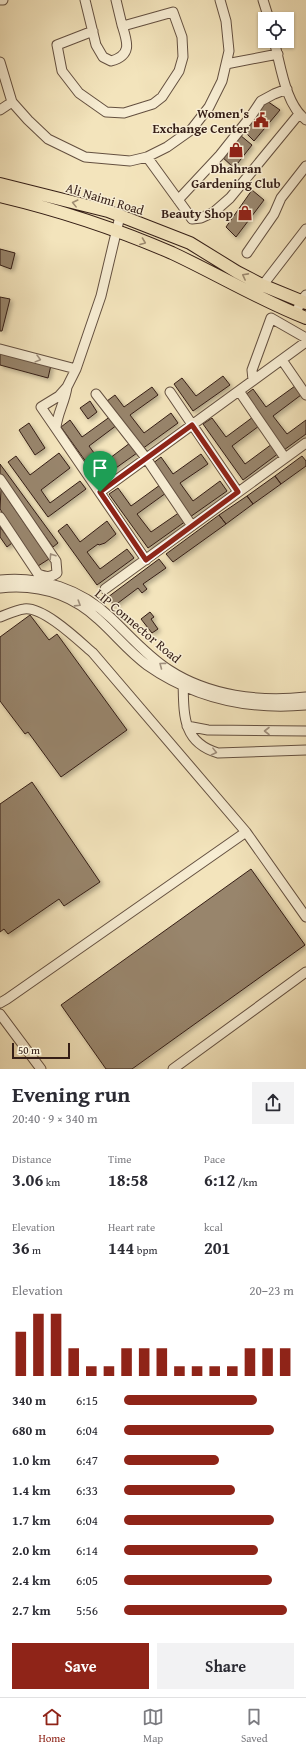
<!DOCTYPE html>
<html lang="en">
<head>
<meta charset="utf-8">
<style>
	body { margin:0; font-family:"Gentium Book Plus",serif; background:#f2f2f3; color:#2b2b33; height:100vh; display:flex; flex-direction:column; font-size:15px; white-space:nowrap }
	* { box-sizing:border-box; margin:0 }
	p { font-size:13px; color:#7c7c81 }
	.icon { flex:none; width:22px; height:22px; fill:none; stroke:currentColor; stroke-width:2; stroke-linecap:round; stroke-linejoin:round }
	.map { position:relative; height:1069px; overflow:hidden }
	.side { display:flex; flex-direction:column; background:#fff; flex:1 }
	.side>* { flex:none }
	.fabs { position:absolute; left:258px; top:12px; display:grid; gap:8px }
	.fabs a { display:grid; place-items:center; width:36px; height:36px; border-radius:0px; background:#fff; box-shadow:0 1px 3px #0004; font-size:20px }
	.scale { position:absolute; left:12px; bottom:10px; width:58px; box-sizing:border-box; padding-left:4px; border:2px solid #351e16; border-top:0; font-size:11px; line-height:14px; white-space:nowrap; color:#351e16; -webkit-text-stroke:3px #f7edd3; paint-order:stroke }
	.pin { position:absolute; display:grid; place-items:center; width:34px; height:34px; color:#fff; margin:-41px -17px; border-radius:50% 50% 50% 0; rotate:-45deg; box-shadow:0 0 4px #0007 }
	.pin .icon { rotate:45deg }
	.round { display:grid; place-items:center; flex:none; width:42px; height:42px; border-radius:0px; background:#f2f2f3 }
	.overview { display:flex; align-items:center; justify-content:space-between; height:68px; padding:0 12px }
	h1 { font-size:22px; font-weight:600; line-height:30px }
	.stats { display:grid; grid-template-columns:repeat(3,1fr); gap:6px; height:68px; padding:4px 12px }
	.stats div { display:grid; align-content:center }
	.stats b { font-size:17px; font-weight:600 }
	.stats small { font-size:11px; font-weight:400 }
	.stats p { font-size:11px }
	.chart { height:112px; padding:8px 12px }
	.chart p { display:flex; justify-content:space-between }
	.chart svg { width:100%; height:72px; margin-top:4px; stroke:#8f2418; stroke-width:6 }
	.action { display:flex; gap:8px; margin-top:auto; padding:8px 12px }
	.action a { flex:1; height:46px; border-radius:0px; background:#8f2418; color:#fff; font-size:16px; font-weight:600; line-height:46px; text-align:center }
	.action a+a { background:#f2f2f3; color:#2b2b33 }
	ul { padding:0 12px; list-style:none; font-size:13px }
	li { display:grid; grid-template-columns:64px 48px 1fr; align-items:center; height:30px }
	li i { height:10px; border-radius:5px; background:#8f2418 }
	.menu { display:flex; justify-content:space-around; align-items:center; height:56px; border-top:1px solid #e1e1e2; background:#fff; font-size:11px; color:#7c7c81 }
	.menu a { display:grid; justify-items:center; gap:2px }
	.menu .on { color:#8f2418 }
	.map>svg:first-child { display:block }
</style>
</head>
<body>
<div class="map">
<svg width="306" height="1069" viewBox="0 0 306 1069">
	<defs>
		<filter id="shadow"><feDropShadow dx="2.5" dy="2.5" stdDeviation="2" flood-color="#0004"/></filter>
	</defs>
	<rect width="100%" height="100%" fill="#f3e4bc"/>
	<filter id="stains"><feTurbulence type="fractalNoise" baseFrequency=".005" numOctaves="4"/><feColorMatrix values="0 0 0 0 .2 0 0 0 0 .09 0 0 0 0 .02 0 0 0 .5 -.17"/></filter>
	<radialGradient id="worn" r=".72"><stop offset=".6" stop-color="#630" stop-opacity="0"/><stop offset="1" stop-color="#630" stop-opacity=".3"/></radialGradient>
	<!-- building -->
	<path fill="#98856c" stroke="#351e16" filter="url(#shadow)" d="M267 101 280 110 254 141 243 130Z
		M240 135 252 145 234 168 220 155Z
		M252 190 264 200 236 237 226 227Z
		M0 249 15 253 11 269 0 265Z
		M0 297 10 299 2 331H0Z
		M0 351 51 365 48 378 0 365Z
		M223 376 230 385 193 411 174 384 182 378 196 396Z
		M295 386 301 395 273 416 287 434 306 420V434L284 450 245 395 253 389 266 407Z
		M152 387 158 395 130 415 144 433 171 413 178 423 142 449 107 401 115 395 124 407Z
		M90 401 97 412 88 419 80 408Z
		M111 416 117 425 89 446 102 464 130 443 137 453 99 480 61 427 70 420 82 437Z
		M253 417 259 426 232 446 245 464 272 444 279 453 243 480 203 424 212 418 226 437Z
		M29 423 45 448 35 455 19 430Z
		M59 453 70 468 41 490 50 503 80 481 86 489 48 517 8 462 16 456 30 475Z
		M201 454 208 464 180 483 193 501 220 481 227 491 190 517 152 464 161 457 173 474Z
		M302 456 306 461V466L281 484 275 476Z
		M0 464 58 543 53 547 0 475Z
		M275 476 281 484 253 504 247 496Z
		M160 485 166 493 137 514 151 532 180 512 186 521 148 548 109 494 118 488 131 506Z
		M1 489 49 559 38 566 0 509Z
		M247 496 253 504 226 524 219 515Z
		M219 515 226 524 173 562 166 554Z
		M107 521 116 534 105 543 99 545 98 544 87 552 100 569 127 549 134 558 97 585 58 531 67 524 80 542Z
		M0 527 12 543 7 547 0 537Z
		M159 559 166 568 143 584 147 589 142 593 138 588 114 606 108 597Z
		M150 612 154 617 151 619 158 629 152 633 141 619Z
		M30 615 49 640 57 634 127 730 61 777 28 732 25 734 0 701V637Z
		M32 782 100 882 64 906 59 899 8 934 4 929 0 932V804Z
		M251 869 305 945 132 1069H106L61 1005Z"/>
	<g fill="none" stroke-linecap="round" stroke-linejoin="round">
		<!-- minor casing -->
		<g stroke="#645040" stroke-width="11">
			<path id="minor" d="M0 0H3
				M85 0 96 45 103 57 111 61C133 55 127 41 122 25 120 17 118 8 116 0
				M263 0 269 19
				M93 31 57 45 62 71 79 93 106 112 124 113 153 104 162 97 179 71 183 57 182 37 173 12 123 26
				M274 41C281 66 285 104 306 120
				M0 62 12 102 28 120 48 139 85 157 130 161 147 157 167 147 191 130 209 107 222 81 229 51 226 21 220 0
				M226 64 278 54
				M0 110 12 102
				M147 157 192 219 201 218 214 212 230 198 299 114
				M178 200 220 155 251 116 261 101 274 94 287 89
				M120 216 101 296 76 369 67 387 59 396 41 407 146 560
				M247 253 274 214 281 198 306 166
				M259 290 306 229
				M296 313 301 301 306 295
				M0 349 76 369
				M282 360 306 395
				M253 380 252 370 271 318 306 338
				M239 391 285 458
				M170 392 238 492
				M96 394 146 458 192 526
				M56 428C57 414 65 402 67 387
				M0 479 56 561 57 573C50 578 46 577 38 574L0 517
				M100 492 306 342
				M0 580C41 576 81 589 111 618 130 636 147 656 169 670 209 696 259 702 306 697
				M0 588C37 584 71 594 98 619 115 634 129 652 147 665 194 698 249 710 306 705
				M105 589 306 443
				M0 617C8 614 16 610 24 609 43 606 79 641 93 653L246 832 7 999 0 1003
				M183 680C184 713 181 742 218 753L306 750
				M187 726 208 730 306 731
				M246 832 306 917
				M0 1014 41 1069
				M173 1069 306 972"/>
		</g>
		<!-- major casing -->
		<g stroke="#351e16" stroke-width="14">
			<path id="major" d="M0 184 108 211 190 243 237 272 262 285 306 303
				M0 196C59 210 117 229 172 253 217 274 260 300 306 318"/>
		</g>
		<!-- minor -->
		<use href="#minor" stroke="#f7edd3" stroke-width="9"/>
		<!-- major -->
		<use href="#major" stroke="#f3e4bc" stroke-width="12"/>
	</g>
	<!-- one-way arrows -->
	<defs><path id="oneway-chevron" d="M-2-3.5L2.5 0L-2 3.5" fill="none" stroke-width="1.6" stroke-linecap="round" stroke-linejoin="round"/></defs>
	<g stroke="#9e8b71">
		<use href="#oneway-chevron" transform="translate(75 203) rotate(-166)"/>
		<use href="#oneway-chevron" transform="translate(143 242) rotate(21)"/>
		<use href="#oneway-chevron" transform="translate(245 276) rotate(-152)"/>
	</g>
	<g stroke="#a0907e">
		<use href="#oneway-chevron" transform="translate(38 359) rotate(15)"/>
		<use href="#oneway-chevron" transform="translate(52 556) rotate(-123)"/>
		<use href="#oneway-chevron" transform="translate(78 604) rotate(32)"/>
		<use href="#oneway-chevron" transform="translate(162 665) rotate(-143)"/>
		<use href="#oneway-chevron" transform="translate(267 731) rotate(-180)"/>
		<use href="#oneway-chevron" transform="translate(214 752) rotate(14)"/>
	</g>
	<g fill="none" stroke-linecap="round" stroke-linejoin="round">
		<!-- route casing -->
		<g stroke="#fff" stroke-width="8">
			<path id="route" d="M192 425 238 492 146 560 100 492Z"/>
		</g>
		<!-- route -->
		<use href="#route" stroke="#8f2418" stroke-width="5"/>
	</g>
	<!-- icons -->
	<defs>
		<g id="civic-bare" transform="scale(1.2)"><path d="M-.6-6.5H3V-4.5H.6V-3L4-1V1h2V6H-6V1h2V-1L-.6-3ZM-1.2 2.5V6h2.4V2.5Z" fill="#8f2418" stroke="#f7edd3" stroke-width="2.5" paint-order="stroke"/></g>
		<g id="shop-bare" transform="scale(1.2)"><path d="M-5-2.5h2.3a2.7 3.5 0 0 1 5.4 0H5L5.5 6h-11ZM-1.5-2.5h3a1.5 2.3 0 0 0-3 0Z" fill="#8f2418" stroke="#f7edd3" stroke-width="2.5" paint-order="stroke"/></g>
	</defs>
	<g fill-rule="evenodd">
		<use href="#civic-bare" x="261" y="120"/>
		<use href="#shop-bare" x="236" y="150"/>
		<use href="#shop-bare" x="245" y="213"/>
	</g>
	<g text-anchor="middle" dominant-baseline="central" stroke-width="3" stroke-linejoin="round" paint-order="stroke">
		<!-- poi labels -->
		<g font-size="13" font-weight="bold" fill="#351e16" stroke="#f7edd3" text-anchor="end">
			<text x="249" y="113">Women's<tspan x="249" dy="15">Exchange Center</tspan></text>
			<text x="236" y="168" text-anchor="middle">Dhahran<tspan x="236" dy="15">Gardening Club</tspan></text>
			<text x="233" y="213">Beauty Shop</text>
		</g>
		<!-- street labels -->
		<g font-size="13" fill="#351e16" stroke="#f7edd3">
			<text transform="translate(105 199) rotate(17)">Ali Naimi Road</text>
			<text transform="translate(138 626) rotate(40)">LIP Connector Road</text>
		</g>
	</g>
	<rect width="100%" height="100%" filter="url(#stains)"/>
	<rect width="100%" height="100%" fill="url(#worn)"/>
</svg>
<div class="fabs">
<a><svg class="icon" aria-label="locate" viewBox="0 0 24 24"><circle cx="12" cy="12" r="6"/><path d="M12 2v4M12 18v4M2 12h4M18 12h4"/></svg></a>
</div>
<div class="scale">50 m</div>
<div class="pin" style="left:100px;top:492px;background:#1e9e55"><svg class="icon" aria-label="arrive" viewBox="0 0 24 24"><path d="M6 21V4h12l-3 4 3 4H6"/></svg></div>
</div>
<section class="side">
<div class="overview"><div><h1>Evening run</h1><p>20:40 · 9 × 340 m</p></div><a class="round"><svg class="icon" aria-label="share" viewBox="0 0 24 24"><path d="M12 15V3M7 8l5-5 5 5M5 13v7h14v-7"/></svg></a></div>
<div class="stats">
<div><p>Distance</p><b>3.06<small> km</small></b></div>
<div><p>Time</p><b>18:58</b></div>
<div><p>Pace</p><b>6:12<small> /km</small></b></div>
</div>
<div class="stats">
<div><p>Elevation</p><b>36<small> m</small></b></div>
<div><p>Heart rate</p><b>144<small> bpm</small></b></div>
<div><p>kcal</p><b>201</b></div>
</div>
<div class="chart"><p><span>Elevation</span>20–23 m</p>
<svg viewBox="0 0 160 44" preserveAspectRatio="none"><path d="M5 44V17M15 44V6M25 44V6M35 44V27M45 44V38M55 44V38M65 44V27M75 44V27M85 44V27M95 44V38M105 44V38M115 44V38M125 44V38M135 44V27M145 44V27M155 44V27"/></svg>
</div>
<ul>
<li><b>340 m</b>6:15<i style="width:78%"></i></li>
<li><b>680 m</b>6:04<i style="width:88%"></i></li>
<li><b>1.0 km</b>6:47<i style="width:56%"></i></li>
<li><b>1.4 km</b>6:33<i style="width:65%"></i></li>
<li><b>1.7 km</b>6:04<i style="width:88%"></i></li>
<li><b>2.0 km</b>6:14<i style="width:79%"></i></li>
<li><b>2.4 km</b>6:05<i style="width:87%"></i></li>
<li><b>2.7 km</b>5:56<i style="width:96%"></i></li>
</ul>
<div class="action"><a>Save</a><a>Share</a></div>
</section>
<nav class="menu">
<a class="on"><svg class="icon" aria-label="home" viewBox="0 0 24 24"><path d="M3 11l9-7 9 7M6 9v11h12V9"/></svg>Home</a>
<a><svg class="icon" aria-label="map" viewBox="0 0 24 24"><path d="M3 6l6-2 6 2 6-2v14l-6 2-6-2-6 2zM9 4v14M15 6v14"/></svg>Map</a>
<a><svg class="icon" aria-label="saved" viewBox="0 0 24 24"><path d="M7 4h10v16l-5-4-5 4z"/></svg>Saved</a>
</nav>
</body>
</html>
